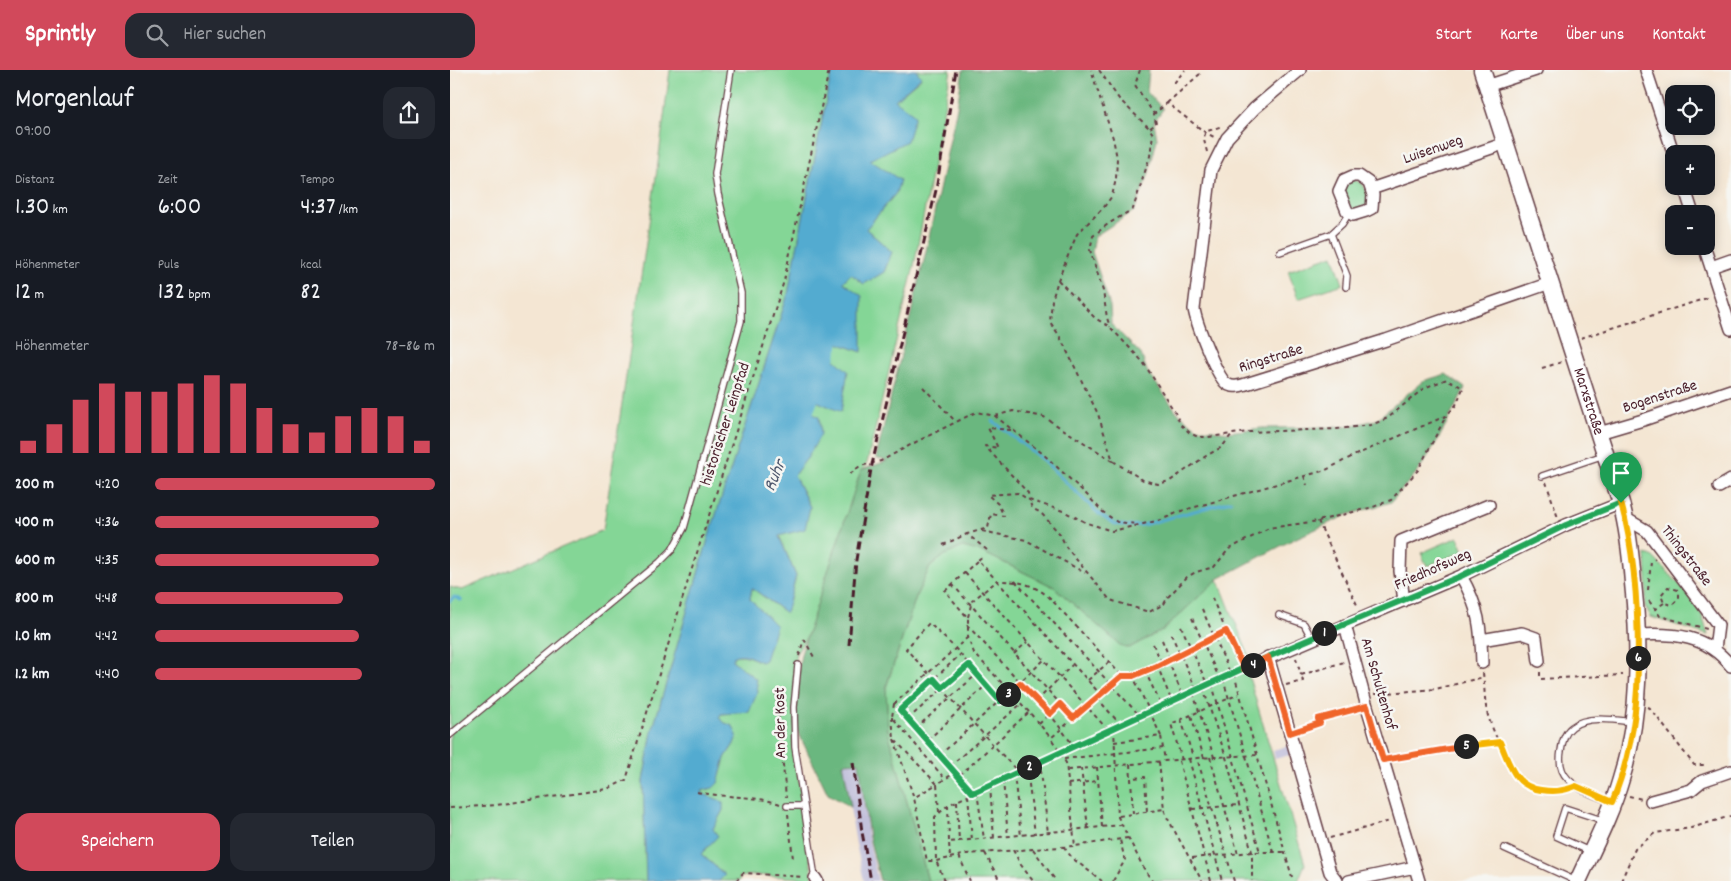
<!DOCTYPE html>
<html lang="de">
<head>
<meta charset="utf-8">
<style>
	body { margin:0; font-family:Dekko,sans-serif; background:#242831; color:#f1f3f6; height:100vh; display:flex; flex-direction:column; font-size:19px; white-space:nowrap }
	* { box-sizing:border-box; margin:0 }
	p { font-size:16px; color:#9ea1a6 }
	.icon { flex:none; width:28px; height:28px; fill:none; stroke:currentColor; stroke-width:2; stroke-linecap:round; stroke-linejoin:round }
	.map { position:relative; flex:1; overflow:hidden }
	.sheet { display:flex; flex-direction:column; background:#171b24; width:450px }
	.sheet>* { flex:none }
	.buttons { position:absolute; left:1215px; top:15px; display:grid; gap:10px }
	.buttons a { display:grid; place-items:center; width:50px; height:50px; border-radius:10px; background:#171b24; box-shadow:0 2px 12px #0003; font-size:25px }
	.pin { position:absolute; display:grid; place-items:center; width:42px; height:42px; color:#fff; margin:-51px -21px; border-radius:50% 50% 50% 0; rotate:-45deg; box-shadow:0 0 5px #0007 }
	.pin .icon { rotate:45deg }
	.km { position:absolute; width:25px; height:25px; margin:-12px; border-radius:50%; background:#222; color:#fff; font-size:14px; line-height:25px; text-align:center }
	.round { display:grid; place-items:center; flex:none; width:52px; height:52px; border-radius:15px; background:#242831 }
	.summary { display:flex; align-items:center; justify-content:space-between; height:85px; padding:0 15px }
	h1 { font-size:28px; font-weight:600; line-height:38px }
	.metrics { display:grid; grid-template-columns:repeat(3,1fr); gap:8px; height:85px; padding:5px 15px }
	.metrics div { display:grid; align-content:center }
	.metrics b { font-size:25px; font-weight:600 }
	.metrics small { font-size:14px; font-weight:400 }
	.metrics p { font-size:14px }
	.chart { height:140px; padding:10px 15px }
	.chart p { display:flex; justify-content:space-between }
	.chart svg { width:100%; height:90px; margin-top:5px; stroke:#d1495b; stroke-width:6 }
	.cta { display:flex; gap:10px; margin-top:auto; padding:10px 15px }
	.cta a { flex:1; height:58px; border-radius:15px; background:#d1495b; color:#fff; font-size:20px; font-weight:600; line-height:58px; text-align:center }
	.cta a+a { background:#242831; color:#f1f3f6 }
	ul { padding:0 15px; list-style:none; font-size:16px }
	li { display:grid; grid-template-columns:80px 60px 1fr; align-items:center; height:38px }
	li i { height:12px; border-radius:6px; background:#d1495b }
	header { display:flex; align-items:center; gap:30px; box-sizing:border-box; height:70px; padding:0 25px; background:#d1495b; color:#fff }
	header strong { font-size:24px }
	nav { display:flex; gap:28px; margin-inline-start:auto; font-size:18px }
	.search { width:350px; height:45px; background:#242831; display:flex; align-items:center; gap:12px; box-sizing:border-box; padding:0 18px; border-radius:15px; color:#9ea1a6; font-size:19px }
	main { display:flex; flex:1; min-height:0 }
	.map>svg:first-child { display:block }
</style>
</head>
<body>
<header>
<strong>Sprintly</strong>
<div class="search"><svg class="icon" aria-label="search" viewBox="0 0 24 24"><circle cx="10" cy="10" r="6"/><path d="M15 15l6 6"/></svg>Hier suchen</div>
<nav><a>Start</a><a>Karte</a><a>Über uns</a><a>Kontakt</a></nav>
</header>
<main>
<section class="sheet">
<div class="summary"><div><h1>Morgenlauf</h1><p>09:00</p></div><a class="round"><svg class="icon" aria-label="share" viewBox="0 0 24 24"><path d="M12 15V3M7 8l5-5 5 5M5 13v7h14v-7"/></svg></a></div>
<div class="metrics">
<div><p>Distanz</p><b>1.30<small> km</small></b></div>
<div><p>Zeit</p><b>6:00</b></div>
<div><p>Tempo</p><b>4:37<small> /km</small></b></div>
</div>
<div class="metrics">
<div><p>Höhenmeter</p><b>12<small> m</small></b></div>
<div><p>Puls</p><b>132<small> bpm</small></b></div>
<div><p>kcal</p><b>82</b></div>
</div>
<div class="chart"><p><span>Höhenmeter</span>78–86 m</p>
<svg viewBox="0 0 160 44" preserveAspectRatio="none"><path d="M5 44V38M15 44V30M25 44V18M35 44V10M45 44V14M55 44V14M65 44V10M75 44V6M85 44V10M95 44V22M105 44V30M115 44V34M125 44V26M135 44V22M145 44V26M155 44V38"/></svg>
</div>
<ul>
<li><b>200 m</b>4:20<i style="width:100%"></i></li>
<li><b>400 m</b>4:36<i style="width:80%"></i></li>
<li><b>600 m</b>4:35<i style="width:80%"></i></li>
<li><b>800 m</b>4:48<i style="width:67%"></i></li>
<li><b>1.0 km</b>4:42<i style="width:73%"></i></li>
<li><b>1.2 km</b>4:40<i style="width:74%"></i></li>
</ul>
<div class="cta"><a>Speichern</a><a>Teilen</a></div>
</section>
<div class="map">
<svg width="1281" height="811" viewBox="0 0 1281 811">
	<rect width="100%" height="100%" fill="#f6f6f2"/>
	<filter id="ink" filterUnits="userSpaceOnUse"><feTurbulence type="fractalNoise" baseFrequency=".02" numOctaves="2"/><feDisplacementMap in="SourceGraphic" scale="10" xChannelSelector="R" yChannelSelector="G"/><feConvolveMatrix kernelMatrix="1 2 1 2 8 2 1 2 1" color-interpolation-filters="sRGB"/></filter>
	<filter id="wash" filterUnits="userSpaceOnUse"><feTurbulence type="fractalNoise" baseFrequency=".0096" numOctaves="4" result="noise"/><feDisplacementMap in="SourceGraphic" scale="20" xChannelSelector="R" yChannelSelector="G"/><feGaussianBlur stdDeviation="1.12" result="paint"/><feColorMatrix in="noise" values="0 0 0 0 0 0 0 0 0 0 0 0 0 0 0 0 0 1.4 0 .05"/><feComposite in="paint" operator="in"/></filter>
	<g filter="url(#wash)">
		<rect width="100%" height="100%" fill="#f4e6d3"/>
		<!-- industrial -->
		<path fill="#c3c1db" d="M840 675 843 684 825 689 823 680Z
			M409 692 418 767 428 811H414L406 774 394 701 393 693Z"/>
		<!-- green -->
		<path fill="#84d696" stroke="#677a60" d="M220 0H382L338 224 259 466 202 662 193 711 196 811H0V517L12 520 153 460 208 93Z
			M466 0H501L464 196 417 393 411 401 357 566 346 584 344 677 363 809 304 805 290 807 289 811H269L275 805 251 784 267 766 262 759 273 740 269 730 251 724 253 720H258L268 713 275 688 284 674 283 656 275 653 269 648 271 644 299 642 306 609 282 590 284 586C294 583 302 588 311 592L300 529 302 518 336 543 346 506 329 465 360 437 344 405 358 387 351 337 356 327 391 341 375 282 380 270 412 282 393 212 401 204 414 214 434 202 442 182 416 159 446 123 419 90 445 30 471 8Z
			M903 110 912 113 917 122 918 134 907 140 900 137 894 124 895 115Z
			M883 185 893 214 848 229 838 201Z
			M1008 467 1014 481 977 496 971 483Z
			M513 477 532 482 604 517 670 575 679 578 713 560 768 509 805 601 798 604 855 794 848 811H478L438 661 436 618 467 524 480 497 495 485Z
			M1196 484 1202 486 1237 522 1252 545 1258 565 1201 547 1195 536 1197 511Z"/>
		<!-- forest -->
		<path fill="#6bb77f" stroke="#5a6b55" d="M513 0H699L697 22 713 39 704 52 707 69 698 106 684 141 645 166 642 182 660 236 661 254 691 284 697 301 727 342 747 358 778 362 812 358 895 357 926 350 973 311 996 304 1015 318 989 368 969 400 941 432 897 445 844 469 768 509 713 560 679 578 670 575 604 517 532 482 513 477 495 485 480 497 467 524 436 617 438 661 478 811H430L419 767 409 692 393 693 401 737 378 724 345 656 349 597 351 584 411 400 437 391 426 388 474 190 507 37Z"/>
		<!-- water -->
		<path fill="#53abd0" stroke="#4e657e" d="M382 0H466L471 7 445 30 465 45 457 71 420 90 450 110 446 123 416 159 442 182 434 202 414 214 401 204 393 212 412 226V282L379 270 376 282 398 301 391 342 357 327 351 337 369 347 371 364 358 387 344 405 360 437 355 459 329 466 346 506 336 543 302 518 300 529 326 556 315 590 311 592C302 588 294 582 284 586L282 590 306 609 308 621 299 642 271 644 269 648 275 653 283 656 287 666 284 674 275 688 268 713 263 718 253 720 251 723 269 730 273 733V740L263 759 268 766 251 784 275 805 269 811H196L193 711 202 662 259 466 338 224Z"/>
		<g fill="none" stroke-linecap="round" stroke-linejoin="round">
			<!-- stream -->
			<path stroke="#53abd0" stroke-width="3" d="M543 351 594 391 649 444 665 454 677 456 693 455 781 431
				M0 531 4 527 11 530"/>
			<!-- river -->
			<path stroke="#53abd0" stroke-width="20" d="M344 364 376 285 384 245"/>
		</g>
	</g>
	<g filter="url(#ink)">
		<g fill="none" stroke-linecap="round" stroke-linejoin="round">
			<!-- lane casing -->
			<g stroke="#643d44" stroke-width="8">
				<path id="lane" d="M881 164 897 206 896 217
					M830 182 881 164 892 154 899 143
					M1092 406 1154 385
					M829 545 854 554 862 569
					M348 595 344 637 345 677 365 808
					M0 665 210 492 222 480 234 458 291 251V223L268 124 265 104 281 0
					M1162 732C1147 726 1130 721 1118 709 1110 701 1109 692 1111 681 1112 673 1115 662 1122 657 1136 645 1166 650 1182 652
					M337 736H354
					M1054 778 1126 811
					M1139 781 1106 766 1115 738 1155 751"/>
			</g>
			<!-- street casing -->
			<g stroke="#643d44" stroke-width="14">
				<path id="street" d="M850 0 805 38 777 68 761 100 744 239C746 252 767 308 777 314 783 318 790 316 796 314L936 270 1100 213
					M1196 0 1224 85
					M1037 16 1086 0
					M903 106H909L919 113 923 125 922 138 916 141 903 145 897 141 889 121 894 110Z
					M1234 116 1243 144
					M921 119 1056 73
					M1254 176 1281 259
					M1261 197 1281 190
					M1149 363 1193 350 1281 320
					M1269 417 1281 410
					M1175 448 1197 461 1268 555 1265 579
					M1011 506C1029 537 1031 558 1032 593
					M954 531 950 501 951 471 1039 435
					M895 555 916 633 969 811
					M1188 565C1225 563 1256 565 1281 596
					M1031 570 1072 563 1086 568 1089 591
					M818 587 880 802 887 811
					M807 593 1011 506 1116 455 1171 433
					M1201 731 1241 720 1252 711 1281 701
					M365 808 367 811
					M899 811 965 797"/>
			</g>
			<!-- secondary casing -->
			<g stroke="#643d44" stroke-width="19">
				<g id="secondary">
					<path id="s1" d="M1032 0 1171 433C1178 459 1181 486 1183 513 1190 578 1191 645 1171 709 1161 744 1143 778 1128 811"/>
				</g>
			</g>
			<!-- path -->
			<path stroke="#643d44" stroke-width="2" stroke-dasharray="4 4" stroke-linecap="butt" d="M649 0 669 29 699 58 703 64 700 86 683 139 658 154 643 166 640 180 653 221 657 248 660 257
				M690 0 685 15 704 44
				M724 13 735 0
				M717 33 751 3
				M700 58 706 54 704 44 717 33 756 63 764 67
				M757 82 754 70 755 62 772 56
				M608 210 645 248 660 257 693 292 726 344 730 354 740 363 748 367H758L799 362 887 359 921 355 938 348 974 318 997 309 1013 318 1006 335 996 346 903 386 876 400 731 441 711 450 662 461 637 453 613 441 579 430 582 438 591 443 610 464 616 477 660 530 699 542 714 534 718 527 737 507 746 502 764 497 779 479 819 458 868 451 923 437 941 430 968 400 996 346
				M1131 268 1260 227
				M1092 298 1112 292
				M473 317 506 352
				M545 346 563 341 594 347 663 391 648 344 609 265 600 252 602 230 608 210 627 164 654 137 662 126 666 109 667 88 663 68 641 0
				M561 360 538 358 548 378 535 376 578 423 579 430
				M663 391 693 410 708 414 720 411 756 386 772 377 782 364
				M400 404 410 396 431 391 464 373 526 342 545 346 592 383 636 424 653 442 667 452 688 454
				M854 406 857 415
				M1096 412 1108 448
				M868 451 908 537
				M532 461 576 470 635 503
				M493 475 517 464
				M537 480 517 464 538 458 541 444 554 446 548 434 538 425 568 423 579 430
				M528 490 533 486
				M515 503 658 660
				M565 511 690 646
				M502 514 623 648
				M1198 520 1201 492 1205 489
				M1228 520 1218 517 1211 525 1214 533 1222 535 1229 528V521
				M762 528 776 561
				M1199 531 1205 539
				M1214 533 1205 539 1210 546 1257 559
				M752 539 781 605
				M518 547 522 531 547 511 651 625
				M742 548 770 610
				M517 555 600 644 623 675
				M731 556 758 616
				M721 564 747 621
				M518 567 444 634 522 722
				M354 569 365 589
				M712 570 720 589
				M703 574 712 593
				M564 584 577 572
				M349 586 354 569
				M846 588 851 605
				M718 590 733 627
				M707 595 722 632
				M695 601 712 637
				M1090 602V609L1173 605
				M1033 603C1035 618 1034 635 1039 649 1044 663 1063 707 1073 715 1084 723 1107 724 1118 719
				M527 604 550 631
				M784 604 842 807
				M773 609 796 686 823 782
				M638 610 659 592
				M762 614 810 782
				M836 615 853 611 851 605 894 592
				M753 618 776 687 802 782V811
				M326 622 336 727
				M743 623 764 687
				M924 624 986 619 1034 607
				M647 628 670 654
				M587 631 622 595
				M444 634 442 647 495 709
				M1198 637 1200 638 1244 695H1254L1255 698
				M450 640 511 584
				M579 642 524 583 518 567V548L495 521 528 490 547 511C569 511 581 513 599 527L672 606
				M442 647 444 669 487 714 465 727
				M458 649 519 595
				M731 649 743 687
				M589 654 610 634
				M466 658 527 604 505 578 479 553 456 579C493 619 530 661 568 702
				M664 658 668 747 693 797 702 811
				M849 660 870 653 868 649 906 639
				M711 666 683 606 718 590 776 561 794 599
				M444 669 464 728 477 791H486L500 788 499 772 671 755
				M478 670 536 615
				M664 672 711 666 715 691
				M490 685 594 590
				M760 687 788 784
				M754 688 741 645 789 624
				M614 689 713 678
				M739 689 772 811
				M943 689 1004 678 1049 672
				M732 690 721 654 741 645
				M729 691 761 811
				M590 692 598 763
				M709 692 714 739 717 747 752 811
				M680 694 681 708
				M500 696 571 634
				M647 697 652 757
				M577 698 585 764
				M631 698 638 758
				M618 700 747 688
				M564 704 571 766
				M510 705 579 642 601 668
				M553 710 558 767
				M618 714 648 711
				M540 716 544 768
				M247 722C275 728 303 725 330 734
				M527 722 534 769
				M518 725 522 770
				M1179 726 1192 729
				M507 731 509 772
				M498 735 499 772
				M0 738 46 735 157 719 176 710 238 511 334 211 379 0
				M742 739 789 735
				M489 742 487 714 506 702
				M338 744 343 789
				M683 744 681 708 695 707 697 742
				M669 746 714 739
				M678 768 625 776 616 693 601 668 672 606H683
				M880 768 940 751
				M614 777 622 788 652 811
				M583 779 606 811
				M563 780 571 795 583 811
				M535 783 550 811
				M509 786 520 811
				M500 788 516 784 624 776
				M742 788 802 782H834
				M286 811 293 803 355 807
				M495 811 486 791 485 747 498 735 798 597
				M663 811 675 790 670 770
				M784 811 747 688 807 685
				M1171 811 1185 779 1205 763 1241 758 1281 746"/>
			<!-- lane -->
			<use href="#lane" stroke="#fff" stroke-width="5.5"/>
			<!-- street -->
			<use href="#street" stroke="#fff" stroke-width="11"/>
			<!-- secondary -->
			<use href="#secondary" stroke="#fff" stroke-width="16"/>
			<!-- rail -->
			<path stroke="#4a1f2b" stroke-width="3" stroke-dasharray="8 4" stroke-linecap="butt" d="M399 575 406 490 421 399 486 120 506 0
				M403 692 412 762 421 811"/>
		</g>
	</g>
	<g fill="none" stroke-linecap="round" stroke-linejoin="round" filter="url(#ink)">
		<!-- split-1 casing -->
		<g stroke="#fff" stroke-width="10">
			<path id="split-1" d="M874 563 1011 506 1116 455 1171 433"/>
		</g>
		<!-- split-2 casing -->
		<g stroke="#fff" stroke-width="10">
			<path id="split-2" d="M579 697 818 587 874 563"/>
		</g>
		<!-- split-3 casing -->
		<g stroke="#fff" stroke-width="10">
			<path id="split-3" d="M558 624 550 631 519 595 492 618 484 609 450 640 523 723 579 697"/>
		</g>
		<!-- split-4 casing -->
		<g stroke="#fff" stroke-width="10">
			<path id="split-4" d="M558 624 570 613 600 644 610 634 623 648 672 606H683L707 596 776 561 794 599 803 595"/>
		</g>
		<!-- split-5 casing -->
		<g stroke="#fff" stroke-width="10">
			<path id="split-5" d="M803 595 818 587 840 663 870 653 868 649 917 636 933 690 1016 676"/>
		</g>
		<!-- split-6 casing -->
		<g stroke="#fff" stroke-width="10">
			<path id="split-6" d="M1016 676 1050 672C1060 695 1064 716 1091 720 1105 722 1113 721 1126 716L1162 732C1181 687 1188 636 1188 588"/>
		</g>
		<!-- split-7 casing -->
		<g stroke="#fff" stroke-width="10">
			<path id="split-7" d="M1171 433C1184 480 1188 539 1188 588"/>
		</g>
		<!-- split-1 -->
		<use href="#split-1" stroke="#22a559" stroke-width="6"/>
		<!-- split-2 -->
		<use href="#split-2" stroke="#22a559" stroke-width="6"/>
		<!-- split-3 -->
		<use href="#split-3" stroke="#22a559" stroke-width="6"/>
		<!-- split-4 -->
		<use href="#split-4" stroke="#f0652b" stroke-width="6"/>
		<!-- split-5 -->
		<use href="#split-5" stroke="#f0652b" stroke-width="6"/>
		<!-- split-6 -->
		<use href="#split-6" stroke="#f5b400" stroke-width="6"/>
		<!-- split-7 -->
		<use href="#split-7" stroke="#f5b400" stroke-width="6"/>
	</g>
	<g text-anchor="middle" dominant-baseline="central" stroke-width="5" stroke-linejoin="round" paint-order="stroke">
		<!-- street labels -->
		<g font-size="16" fill="#4a1f2b" stroke="#f6f6f2">
			<text transform="translate(983 80) rotate(-19)">Luisenweg</text>
			<text transform="translate(821 289) rotate(-17)">Ringstraße</text>
			<text transform="translate(1210 327) rotate(-18)">Bogenstraße</text>
			<text stroke="none"><textPath href="#s1" startOffset="348">Marxstraße</textPath></text>
			<text transform="translate(276 354) rotate(-72)">historischer Leinpfad</text>
			<text transform="translate(1236 486) rotate(52)">Thingstraße</text>
			<text transform="translate(983 500) rotate(-24)">Friedhofsweg</text>
			<text transform="translate(928 614) rotate(74)">Am Schultenhof</text>
			<text transform="translate(331 653) rotate(-91)">An der Kost</text>
		</g>
		<!-- water labels -->
		<g font-size="18" font-style="italic" fill="#4e576d" stroke="#f6f6f2">
			<text transform="translate(326 406) rotate(-68)">Ruhr</text>
		</g>
	</g>
</svg>
<div class="buttons">
<a><svg class="icon" aria-label="locate" viewBox="0 0 24 24"><circle cx="12" cy="12" r="6"/><path d="M12 2v4M12 18v4M2 12h4M18 12h4"/></svg></a>
<a>+</a>
<a>−</a>
</div>
<div class="pin" style="left:1171px;top:433px;background:#1e9e55"><svg class="icon" aria-label="arrive" viewBox="0 0 24 24"><path d="M6 21V4h12l-3 4 3 4H6"/></svg></div>
<b class="km" style="left:874px;top:563px">1</b>
<b class="km" style="left:579px;top:697px">2</b>
<b class="km" style="left:558px;top:624px">3</b>
<b class="km" style="left:803px;top:595px">4</b>
<b class="km" style="left:1016px;top:676px">5</b>
<b class="km" style="left:1188px;top:588px">6</b>
</div>
</main>
</body>
</html>
